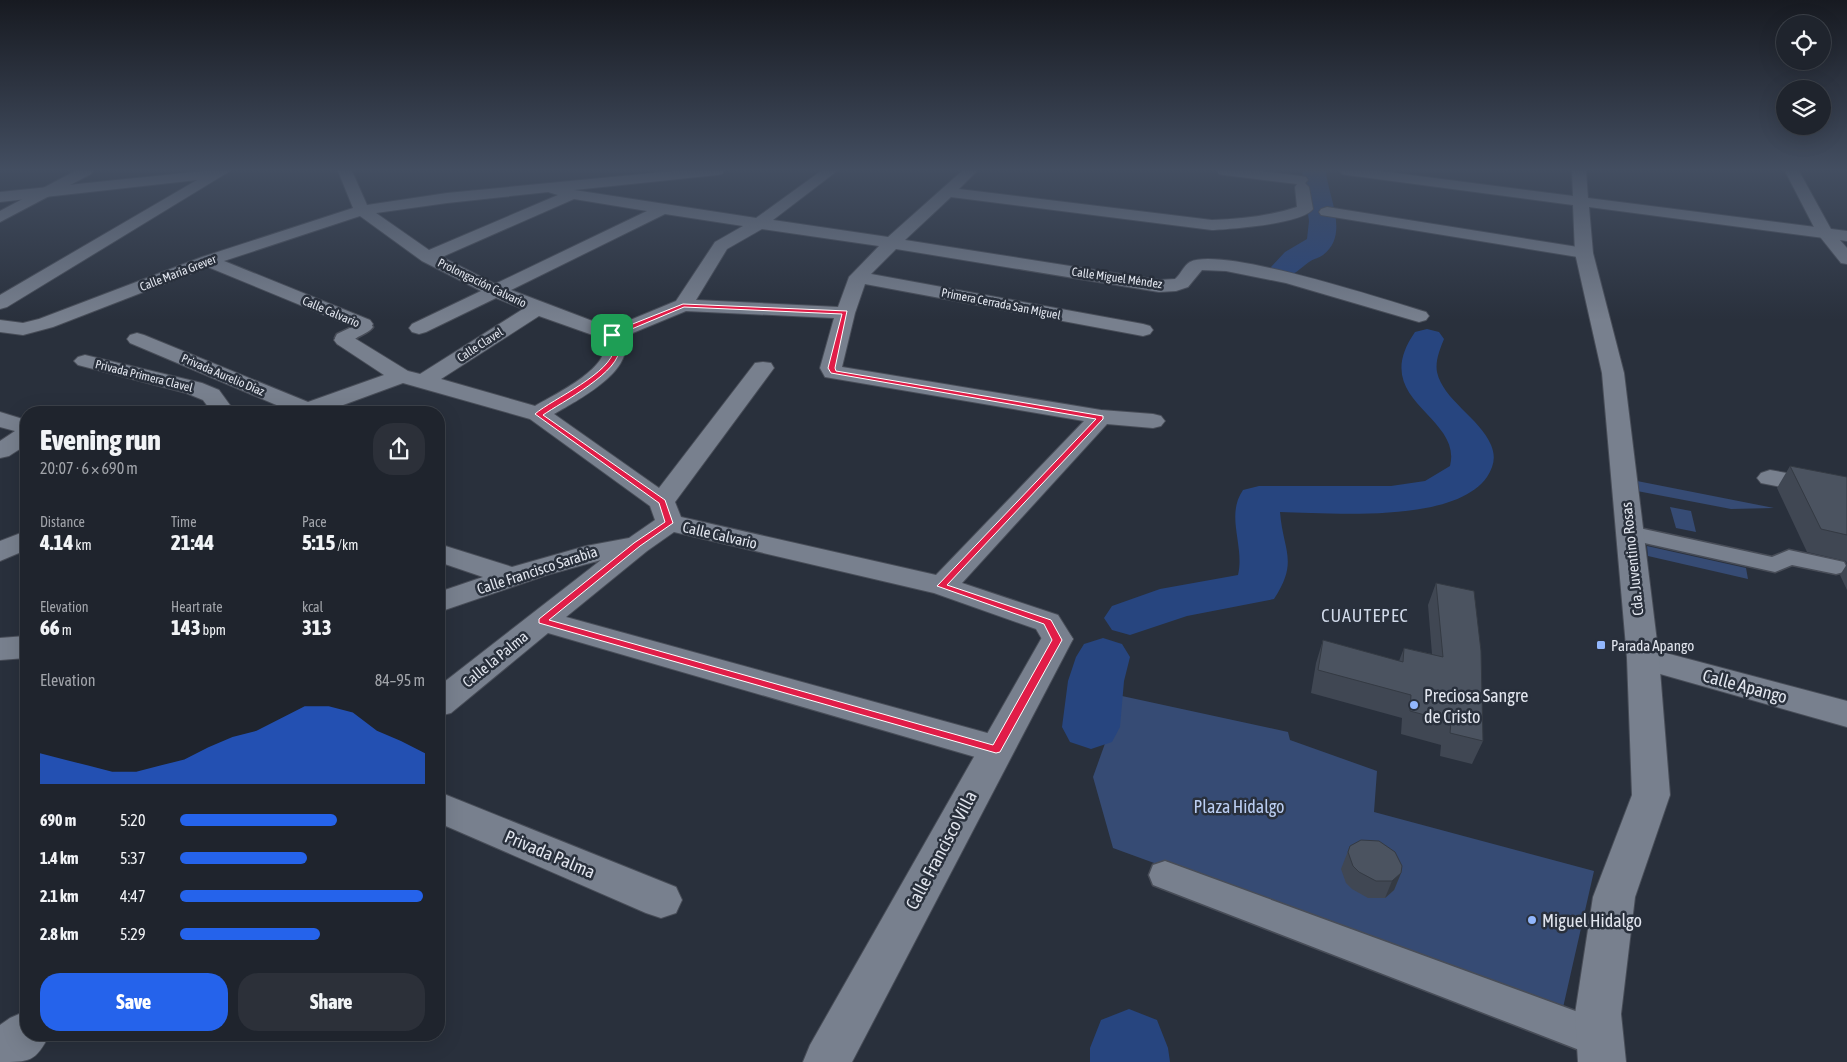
<!DOCTYPE html>
<html lang="en">
<head>
<meta charset="utf-8">
<style>
	body { margin:0; font-family:"Asap Condensed",sans-serif; background:#2c3039; color:#f1f3f6; height:100vh; display:flex; flex-direction:column; font-size:19px; white-space:nowrap }
	* { box-sizing:border-box; margin:0 }
	p { font-size:16px; color:#a1a4aa }
	.icon { flex:none; width:28px; height:28px; fill:none; stroke:currentColor; stroke-width:2; stroke-linecap:round; stroke-linejoin:round }
	.map { position:relative; flex:1; overflow:hidden }
	.details { position:absolute; left:20px; top:406px; width:425px; height:635px; display:flex; flex-direction:column; background:#1f242d; border-radius:20px; box-shadow:0 5px 20px #0002,0 0 0 1px #3c4149 }
	.details>* { flex:none }
	.fabs { position:absolute; left:1776px; top:15px; display:grid; gap:10px }
	.fabs a { display:grid; place-items:center; width:55px; height:55px; border-radius:50%; background:#1f242d; box-shadow:0 5px 20px #0002,0 0 0 1px #3c4149; font-size:25px }
	.pin { position:absolute; display:grid; place-items:center; width:42px; height:42px; color:#fff; margin:-21px; border-radius:10px; box-shadow:0 2px 8px #0006 }
	.round { display:grid; place-items:center; flex:none; width:52px; height:52px; border-radius:20px; background:#2c3039 }
	.overview { display:flex; align-items:center; justify-content:space-between; height:85px; padding:0 20px }
	h1 { font-size:28px; font-weight:800; line-height:38px }
	.figures { display:grid; grid-template-columns:repeat(3,1fr); gap:8px; height:85px; padding:5px 20px }
	.figures div { display:grid; align-content:center }
	.figures b { font-size:21px; font-weight:800 }
	.figures small { font-size:14px; font-weight:400 }
	.figures p { font-size:14px }
	.chart { height:140px; padding:10px 20px }
	.chart p { display:flex; justify-content:space-between }
	.chart svg { width:100%; height:90px; margin-top:5px; fill:#2563eb; opacity:.7 }
	.button { display:flex; gap:10px; margin-top:auto; padding:10px 20px }
	.button a { flex:1; height:58px; border-radius:20px; background:#2563eb; color:#fff; font-size:20px; font-weight:800; line-height:58px; text-align:center }
	.button a+a { background:#2c3039; color:#f1f3f6 }
	ul { padding:0 20px; list-style:none; font-size:16px }
	li { display:grid; grid-template-columns:80px 60px 1fr; align-items:center; height:38px }
	li i { height:12px; border-radius:6px; background:#2563eb }
	.map>svg:first-child { display:block }
</style>
</head>
<body>
<div class="map">
<svg width="1847" height="1062" viewBox="0 0 1847 1062">
	<rect width="100%" height="100%" fill="#29303c"/>
	<!-- green -->
	<path fill="#364b74" d="M1637 481 1774 508 1731 509 1637 491Z
		M1670 507 1691 511 1696 532 1676 528Z
		M1647 546 1746 568 1748 579 1648 556Z
		M1122 696 1288 732 1290 740 1377 771 1374 812 1594 871 1562 1012 1113 848 1093 777Z"/>
	<g fill="none" stroke-linecap="round" stroke-linejoin="round">
		<!-- river -->
		<path fill="#27457f" fill-rule="evenodd" d="M1302 171H1326C1328 197 1350 235 1323 255 1319 258 1313 259 1309 262 1295 272 1295 278 1275 273L1271 267 1285 252 1307 239 1309 221Z
			M1427 329 1439 332 1444 339C1440 349 1435 361 1437 372 1443 400 1480 418 1491 445 1496 457 1494 466 1487 477 1454 524 1331 513 1280 512 1283 551 1299 561 1274 599L1187 616 1130 635 1112 630 1104 618 1112 606 1160 589 1238 575C1245 546 1225 516 1243 490L1259 486H1391L1425 481 1450 466C1463 415 1367 401 1415 332Z
			M1103 638 1122 644 1130 657 1124 681 1120 727 1112 742 1091 749 1070 742 1062 727 1068 681 1076 657 1084 644Z
			M1129 1009 1157 1020 1168 1048 1170 1062H1090V1048L1101 1020Z"/>
		<!-- pedestrian casing -->
		<g stroke="#484d58" stroke-width="3">
			<path id="pedestrian" d="M363 319 369 321 373 327C367 335 356 335 350 344H338L335 338 337 334 356 325 357 321Z
				M1630 526 1772 557 1789 550 1844 562 1847 568 1844 572 1836 574 1792 565 1775 572 1622 538 1619 533 1622 528Z
				M1165 861 1600 1020 1613 1026 1619 1039 1613 1052 1600 1058 1153 885 1149 875 1153 865Z"/>
		</g>
		<!-- minor casing -->
		<g stroke="#484d58" stroke-width="2">
			<path id="minor" d="M204 171H230L7 307 0 309V295L197 180 0 202V192Z
				M338 171H352L367 205 447 193 674 171H724L722 174 717 175 574 190 756 218 821 171H837L773 220 888 237 962 171H977L959 189 1212 220C1241 219 1269 216 1297 207L1295 187 1297 184 1224 175 1219 174 1217 171H1261L1301 176 1306 177 1308 180 1305 183 1309 187 1313 209C1302 224 1231 229 1212 230L951 197 905 240 1159 280 1175 279C1181 274 1184 265 1190 262 1222 246 1386 300 1426 312L1429 316 1426 320 1419 322 1286 283 1226 271 1202 270 1188 287 1176 291 1159 292 896 249 871 274 1143 324 1150 326 1153 330 1150 334 1143 336 865 284 855 313 842 367 1101 410 1153 414 1161 416 1165 421 1161 426 1153 428 1107 424 962 583 1058 615 1073 639 1068 646 1057 650 1046 646 1036 629 934 593 674 532 647 551 566 617 1009 739 1014 749 1009 759 996 763 548 633 451 713 439 716V686L601 560 547 575 439 612V592L483 577 439 562V544L512 567 586 546 629 538 655 520 650 506 530 419 403 383 324 412H293L130 343 127 339 130 335 137 333 144 335 308 402 384 375 337 344 334 340 337 336 344 334 351 336 408 371 420 374 523 309 496 298 426 332 419 334 412 332 409 328 412 324 481 291 422 261 360 216 224 261 370 320 373 324 370 328 363 330 356 328 208 267 53 327 23 335 0 332V320L23 323 39 319 202 257 353 208ZM548 192 558 195 429 250 376 213 447 203ZM574 199 647 211 495 284 442 257ZM665 214 743 226 715 242 676 301 611 328 511 290ZM762 229 879 246 849 277 838 307 696 300 727 249ZM686 311 834 318 820 368 825 377 1084 421 936 575 681 517 675 502 774 368 771 363 763 362 755 363 659 488 554 414C576 401 638 370 623 337ZM539 316 604 339C614 367 555 394 535 406L441 379Z
				M1785 171H1799L1832 231 1847 248V264L1841 263 1817 233Z
				M1327 207 1584 248 1590 249 1593 253 1590 257 1584 258 1321 215 1319 212 1321 209Z
				M85 355 202 383 219 390 235 412H212L203 400 186 393 78 365 74 361 78 357Z
				M0 412 26 420V445L9 456 0 458V441L15 431 0 427Z
				M1770 470 1847 484V500L1761 483 1757 478 1761 473Z
				M26 531V550L0 561V541Z
				M26 636V658L0 660V638Z
				M1643 647 1847 701V727L1632 666 1627 658 1632 650Z
				M439 792 676 887 682 900 676 913 661 918 646 913 439 823Z
				M26 1011V1035H49C36 1062 29 1062 0 1062V1025L10 1018Z"/>
		</g>
		<!-- tertiary casing -->
		<g stroke="#484d58" stroke-width="2">
			<path id="tertiary" d="M75 171H93L91 174 0 222V211Z
				M1340 171H1380L1573 196 1572 171H1586L1588 198 1847 231V241L1589 207 1593 253 1624 373 1659 658 1670 795 1635 897 1621 1014 1626 1062H1578L1575 1014 1593 897 1632 795 1627 658 1602 373 1575 253 1573 205 1347 175 1342 174Z
				M1057 628 1068 632 1073 639 852 1062H803L810 1045 1041 639 1046 632Z"/>
		</g>
		<!-- pedestrian -->
		<use href="#pedestrian" fill="#78808e" fill-rule="evenodd"/>
		<!-- minor -->
		<use href="#minor" fill="#78808e" fill-rule="evenodd"/>
		<!-- tertiary -->
		<use href="#tertiary" fill="#78808e" fill-rule="evenodd"/>
	</g>
	<!-- wall -->
	<path fill="#404753" d="M1790 466 1847 477V590L1840 575 1847 564 1846 561 1807 552 1777 488Z
		M1436 583 1483 741 1472 764 1440 756 1441 745 1401 734 1402 718 1311 693 1316 663 1323 640 1399 661 1404 648 1432 654 1428 605Z
		M1350 846 1401 873 1394 890 1385 898H1368L1352 889 1346 883 1341 869Z"/>
	<!-- shaded-wall -->
	<path fill="#343a43" d="M1401 873 1394 890 1385 898 1392 881Z"/>
	<!-- building -->
	<path fill="#4b5360" stroke="#343a43" d="M1790 466 1847 477V535L1821 529Z
		M1436 583 1474 591 1481 651 1483 741 1450 733 1451 722 1410 711 1411 695 1318 670 1323 640 1403 662 1404 648 1443 657Z
		M1361 840 1379 841 1395 852 1402 866 1401 873 1392 881H1376L1359 872 1353 866 1348 852 1350 846Z"/>
	<!-- sky -->
	<linearGradient id="sky" x2="0" y2="1"><stop stop-color="#171a21"/><stop offset="0.53" stop-color="#434e61"/><stop offset="1" stop-color="#434e61" stop-opacity="0"/></linearGradient>
	<rect width="1847" height="320" fill="url(#sky)"/>
	<!-- route -->
	<path fill="#e11d48" stroke="#fff" fill-rule="evenodd" d="M683 304 847 311 835 368 836 371 1103 416V419L947 585 1051 620 1062 640 1000 752 996 753 539 623V619L634 543 665 522 659 503 535 414C552 399 613 373 614 348 614 343 610 338 610 333ZM684 307 842 314 828 368 831 373 1096 419 937 586 1044 624 1052 640 993 745 549 620 640 546 673 523 665 500 543 415C560 403 623 371 619 347 619 343 617 339 615 336Z"/>
	<!-- markers -->
	<g fill="#92b7fd" stroke="#29303c" stroke-width="2">
		<rect x="1596" y="640" width="10" height="10" rx="2.5"/>
		<circle cx="1414" cy="705" r="5"/>
		<circle cx="1532" cy="920" r="5"/>
	</g>
	<g text-anchor="middle" dominant-baseline="central" stroke-width="5" stroke-linejoin="round" paint-order="stroke">
		<!-- far-street labels -->
		<g font-size="12" fill="#e1e5ee" stroke="#29303c">
			<text transform="translate(178 273) rotate(-21)">Calle María Grever</text>
			<text transform="translate(1117 278) rotate(8)">Calle Miguel Méndez</text>
			<text transform="translate(482 283) rotate(26)">Prolongación Calvario</text>
			<text transform="translate(1001 304) rotate(11)">Primera Cerrada San Miguel</text>
			<text transform="translate(331 312) rotate(23)">Calle Calvario</text>
			<text transform="translate(480 345) rotate(-33)">Calle Clavel</text>
			<text transform="translate(223 375) rotate(23)">Privada Aurelio Díaz</text>
			<text transform="translate(144 376) rotate(14)">Privada Primera Clavel</text>
		</g>
		<!-- street labels -->
		<g font-size="15" fill="#e1e5ee" stroke="#29303c">
			<text transform="translate(720 535) rotate(13)">Calle Calvario</text>
			<text transform="translate(1632 559) rotate(-96)">Cda. Juventino Rosas</text>
			<text transform="translate(537 570) rotate(-18)">Calle Francisco Sarabia</text>
			<text transform="translate(495 659) rotate(-39)">Calle la Palma</text>
		</g>
		<!-- poi labels -->
		<g font-size="15" fill="#e1e5ee" stroke="#29303c" text-anchor="start">
			<text x="1611" y="645">Parada Apango</text>
		</g>
		<!-- quarter labels -->
		<g font-size="18" letter-spacing="1" fill="#d0d9e9" stroke="#29303c">
			<text x="1365" y="615">CUAUTEPEC</text>
		</g>
		<!-- near-street labels -->
		<g font-size="18" fill="#e1e5ee" stroke="#29303c">
			<text transform="translate(1745 686) rotate(15)">Calle Apango</text>
			<text transform="translate(941 850) rotate(-62)">Calle Francisco Villa</text>
			<text transform="translate(550 854) rotate(23)">Privada Palma</text>
		</g>
		<!-- near-poi labels -->
		<g font-size="18" fill="#e1e5ee" stroke="#29303c" text-anchor="start">
			<text x="1424" y="695">Preciosa Sangre<tspan x="1424" dy="21">de Cristo</tspan></text>
			<text x="1542" y="920">Miguel Hidalgo</text>
		</g>
		<!-- near-park labels -->
		<g font-size="18" fill="#bbcef2" stroke="#29303c">
			<text x="1239" y="806">Plaza Hidalgo</text>
		</g>
	</g>
</svg>
<div class="fabs">
<a><svg class="icon" aria-label="locate" viewBox="0 0 24 24"><circle cx="12" cy="12" r="6"/><path d="M12 2v4M12 18v4M2 12h4M18 12h4"/></svg></a>
<a><svg class="icon" aria-label="layers" viewBox="0 0 24 24"><path d="M12 4l9 5-9 5-9-5zM3 14l9 5 9-5"/></svg></a>
</div>
<div class="pin" style="left:612px;top:335px;background:#1e9e55"><svg class="icon" aria-label="arrive" viewBox="0 0 24 24"><path d="M6 21V4h12l-3 4 3 4H6"/></svg></div>
<section class="details">
<div class="overview"><div><h1>Evening run</h1><p>20:07 · 6 × 690 m</p></div><a class="round"><svg class="icon" aria-label="share" viewBox="0 0 24 24"><path d="M12 15V3M7 8l5-5 5 5M5 13v7h14v-7"/></svg></a></div>
<div class="figures">
<div><p>Distance</p><b>4.14<small> km</small></b></div>
<div><p>Time</p><b>21:44</b></div>
<div><p>Pace</p><b>5:15<small> /km</small></b></div>
</div>
<div class="figures">
<div><p>Elevation</p><b>66<small> m</small></b></div>
<div><p>Heart rate</p><b>143<small> bpm</small></b></div>
<div><p>kcal</p><b>313</b></div>
</div>
<div class="chart"><p><span>Elevation</span>84–95 m</p>
<svg viewBox="0 0 160 44" preserveAspectRatio="none"><path d="M0 44V29L10 32L20 35L30 38L40 38L50 35L60 32L70 26L80 21L90 18L100 12L110 6L120 6L130 9L140 18L150 23L160 29V44z"/></svg>
</div>
<ul>
<li><b>690 m</b>5:20<i style="width:64%"></i></li>
<li><b>1.4 km</b>5:37<i style="width:52%"></i></li>
<li><b>2.1 km</b>4:47<i style="width:99%"></i></li>
<li><b>2.8 km</b>5:29<i style="width:57%"></i></li>
</ul>
<div class="button"><a>Save</a><a>Share</a></div>
</section>
</div>
</body>
</html>
